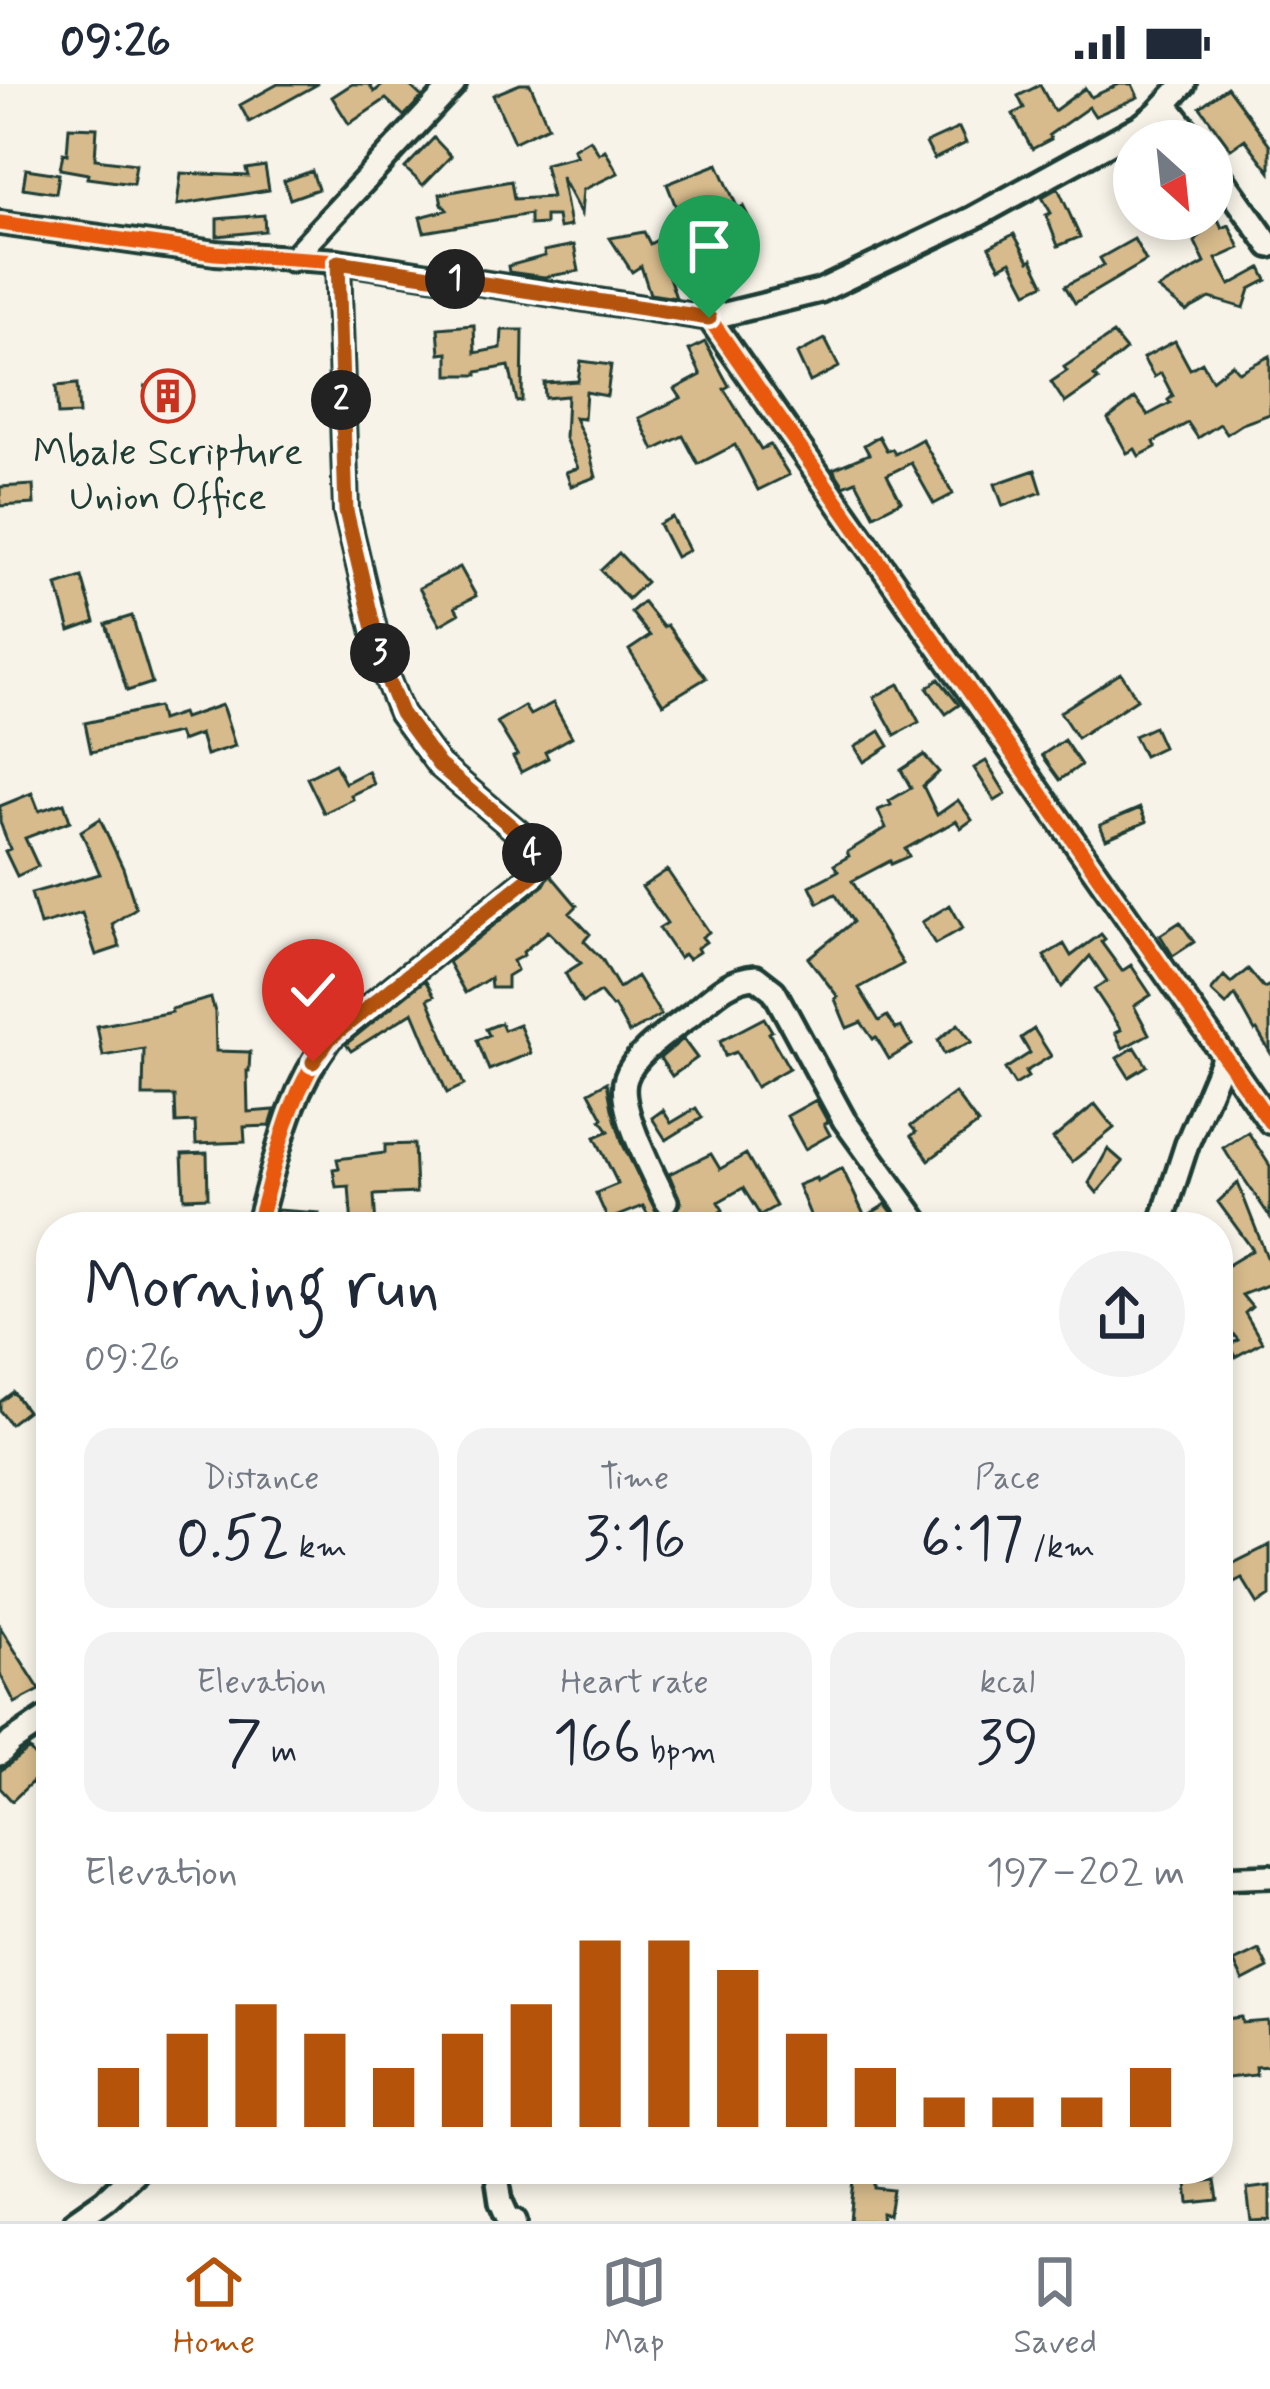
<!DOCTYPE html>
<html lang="en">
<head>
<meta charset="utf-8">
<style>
	body { margin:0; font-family:Mynerve,sans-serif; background:#f2f2f3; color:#1f2937; height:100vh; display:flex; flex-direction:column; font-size:45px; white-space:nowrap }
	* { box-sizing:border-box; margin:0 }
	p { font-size:39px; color:#747a83 }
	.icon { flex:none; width:66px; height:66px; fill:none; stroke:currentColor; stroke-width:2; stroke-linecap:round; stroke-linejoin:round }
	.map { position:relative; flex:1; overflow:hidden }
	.details { position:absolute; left:36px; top:1128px; width:1197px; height:972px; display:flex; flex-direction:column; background:#fff; border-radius:48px; box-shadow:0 6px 18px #0003 }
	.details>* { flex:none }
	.needle { width:78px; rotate:153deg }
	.fabs { position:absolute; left:1113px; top:36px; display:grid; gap:24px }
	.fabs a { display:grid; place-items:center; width:120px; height:120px; border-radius:50%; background:#fff; box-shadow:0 6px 18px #0003; font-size:60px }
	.pin { position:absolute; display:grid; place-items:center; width:102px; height:102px; color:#fff; margin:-123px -51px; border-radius:50% 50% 50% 0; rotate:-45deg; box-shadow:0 0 12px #0007 }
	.pin .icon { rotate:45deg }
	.km { position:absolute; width:60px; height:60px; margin:-30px; border-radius:50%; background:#222; color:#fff; font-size:33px; line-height:60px; text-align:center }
	.round { display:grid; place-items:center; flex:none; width:126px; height:126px; border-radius:63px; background:#f2f2f3 }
	.head { display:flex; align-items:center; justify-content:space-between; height:204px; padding:0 48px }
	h1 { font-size:66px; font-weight:600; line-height:90px }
	.stats { display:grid; grid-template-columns:repeat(3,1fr); gap:18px; height:204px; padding:12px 48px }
	.stats div { display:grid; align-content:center; border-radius:30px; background:#f2f2f3; text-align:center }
	.stats b { font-size:60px; font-weight:600 }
	.stats small { font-size:33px; font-weight:400 }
	.stats p { font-size:33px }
	.chart { height:336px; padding:24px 48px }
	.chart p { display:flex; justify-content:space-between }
	.chart svg { width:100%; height:216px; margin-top:12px; stroke:#b45309; stroke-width:6 }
	.status { display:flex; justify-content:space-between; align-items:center; height:84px; padding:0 60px; background:#fff; direction:ltr }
	.status svg { height:33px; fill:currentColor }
	.tab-bar { display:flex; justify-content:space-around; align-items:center; height:168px; border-top:3px solid #e0e1e3; background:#fff; font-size:33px; color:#747a83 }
	.tab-bar a { display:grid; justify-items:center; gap:6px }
	.tab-bar .on { color:#b45309 }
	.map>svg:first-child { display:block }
</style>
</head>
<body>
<div class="status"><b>09:26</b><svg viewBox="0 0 49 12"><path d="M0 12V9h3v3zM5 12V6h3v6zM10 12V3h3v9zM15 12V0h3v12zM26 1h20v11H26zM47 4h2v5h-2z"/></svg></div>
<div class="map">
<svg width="1270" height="2137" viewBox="0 0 1270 2137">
	<rect width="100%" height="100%" fill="#f7f3e8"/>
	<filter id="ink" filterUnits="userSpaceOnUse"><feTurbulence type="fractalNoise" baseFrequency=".00833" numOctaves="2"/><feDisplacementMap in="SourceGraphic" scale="24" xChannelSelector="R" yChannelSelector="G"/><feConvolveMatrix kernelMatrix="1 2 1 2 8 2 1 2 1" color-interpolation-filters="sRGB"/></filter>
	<g filter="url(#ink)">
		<!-- building -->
		<path fill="#d7bb8c" stroke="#1f3d34" stroke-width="3" d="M278 0H318L249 38 240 21Z
			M352 0H369L374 8 384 0H408L422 13 404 32 386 15 349 40 332 13Z
			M520 0H530L548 42 514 58 493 11Z
			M1120 0H1132L1138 13 1095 32 1089 23 1049 51 1051 55 1032 65 1013 30 1024 24 1018 12 1040 1 1054 27 1085 4 1091 13Z
			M1227 3 1270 61V88L1245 55 1231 65 1200 23Z
			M69 43 97 44 95 75 136 80 133 100 87 94 88 90 60 85 63 69 67 70Z
			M959 44 966 59 934 75 926 59Z
			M434 54 451 72 423 101 405 84Z
			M590 55 599 70 605 66 618 89 583 106 581 130 561 93 570 142 559 144 557 132H545V140L530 141V130L424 148 420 133 447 126 442 120 440 110 511 97 514 115 552 113 544 80 577 72 573 65Z
			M718 80 738 125 743 122 754 144 719 162 698 121 678 128 667 100Z
			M265 82 269 106 177 121 181 89 248 92 246 85Z
			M26 85 59 90 56 109 23 104Z
			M312 87 318 105 290 115 284 97Z
			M1058 104 1080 153 1058 162 1046 131 1051 129 1042 113Z
			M264 131 265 147 217 152V135Z
			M1216 131 1222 144 1229 141 1240 164 1216 175 1230 201 1261 184 1267 196 1250 205 1244 224 1210 214 1186 227 1158 205 1205 179 1195 158Z
			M644 148 650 160 664 152 671 163 661 169 676 214 650 210 641 182 632 188 610 154Z
			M1014 150 1029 177 1032 175 1044 200 1027 208 1011 177 1000 183 989 163Z
			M1134 155 1146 177 1075 219 1065 202 1104 181 1100 174Z
			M574 161 579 187 544 193 509 188 508 182 545 172 544 167Z
			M474 241 475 269 501 264 502 246H523L522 317 517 318 509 282 477 288V291H448V269L440 270 438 244Z
			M1113 250 1126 266 1094 292 1098 296 1065 319 1051 298 1067 287 1064 283Z
			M825 255 839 283 810 298 797 270Z
			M1175 257 1190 285 1202 278 1212 296 1232 280 1239 288 1270 272V330L1242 340 1227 350 1220 340 1198 354 1188 339 1154 358 1156 363 1139 372 1135 365 1127 369 1108 335 1135 314 1148 331 1170 319 1168 316 1173 312 1161 289 1154 293 1143 274Z
			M705 258 729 302 724 305 761 365 770 361 789 391 758 406 735 361 698 380 683 352 654 366 639 334 681 314 675 305 701 291 689 266Z
			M581 277 611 281 607 312 586 308 584 335 575 334 588 363 596 393 571 402 566 388 578 384 565 354 567 312 545 314 544 299 578 297Z
			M181 291 183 304 188 303 190 319 149 325 145 302 163 300 162 293Z
			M77 300 79 330 58 331 56 302Z
			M879 352 887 367 892 365 895 370 922 355 953 410 934 420 911 379 887 391 901 417 874 431 856 397 844 402 833 385 869 370 864 361Z
			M1035 386 1042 408 1003 422 995 400Z
			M33 401 34 420 0 422V403Z
			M672 433 689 466 676 473 659 440Z
			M619 469 646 498 628 515 601 486Z
			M460 483 476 512 455 523 459 530 440 541 419 504Z
			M82 493 95 538 70 547 57 501Z
			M643 518 663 543 667 541 706 594 663 620 629 566 650 552 631 528Z
			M132 532 152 599 127 607 106 540Z
			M1121 589 1137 615 1077 654 1060 628Z
			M939 595 959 621 946 630 927 604Z
			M899 600 919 638 895 651 874 613Z
			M553 619 572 653 545 668 548 674 521 688 513 673 517 671 497 638 524 622 530 631Z
			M222 621 235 662 206 671 200 650 181 657 178 649 91 668 85 639 158 623 161 636 182 629 184 634Z
			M1154 643 1163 663 1144 672 1134 652Z
			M880 647 889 662 864 678 855 663Z
			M1064 656 1081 681 1060 696 1042 671Z
			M924 671 939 688 923 702 937 731 958 716 972 736 961 744 956 737 905 765 909 772 891 780 890 777 852 797 903 880 859 904 879 937 887 932 896 945 901 943 912 961 889 975 876 953 873 955 861 938 847 944 835 915 838 913 808 874 853 838 835 810 818 819 810 802 838 787 834 781 849 772 847 768 886 744 878 726 891 721 889 717 911 704 901 686Z
			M986 677 1006 710 995 717 974 684Z
			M335 680 345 699 368 687 374 700 351 711 353 715 324 729 307 694Z
			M32 709 39 727 64 719 70 737 25 754 38 782 17 792 5 767 10 765 0 738V722Z
			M1140 724 1146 738 1106 755 1100 741Z
			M100 735 123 784 136 824 112 840 120 863 96 871 82 829 40 841 31 809 100 790 81 747Z
			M667 786 709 848 702 853 706 858 697 864 699 868 688 875 684 870 679 874 659 844 667 839 642 803Z
			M550 790 577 822 570 829 590 850 584 857 602 875 619 904 637 892 661 931 629 949 614 922 612 923 600 908 582 919 565 889 581 879 548 847 523 868 524 871 513 877 517 886 507 892V904H491L490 894 465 909 448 878 544 801Z
			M950 821 963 844 935 860 922 838Z
			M1180 838 1194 858 1173 872 1160 851Z
			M1101 850 1105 855 1101 858 1122 887 1131 881 1151 911 1134 922 1149 950 1123 964 1115 949 1121 946 1094 905 1107 897 1090 872 1062 903 1044 872 1064 860 1071 872Z
			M1248 885 1264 904 1270 901V968L1257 946 1255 947 1235 911 1226 921 1211 907 1224 892 1231 899Z
			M425 896 434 912 428 915 464 1001 447 1009 413 928 351 967 346 960Z
			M211 914 215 928 216 967 250 968 249 987H247L248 1028 275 1026 270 1042 244 1043 245 1058 196 1060 195 1038 176 1039 175 1012H143L144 965 103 972 97 942 172 928 171 925Z
			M764 934 772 947 769 949 789 984 756 1003 736 968 725 972 720 957Z
			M501 939 504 946 519 940 531 969 489 986 477 956 489 951 486 945Z
			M958 940 972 958 944 970 938 956Z
			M1034 945 1051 972 1025 988 1028 993 1015 1001 1005 985 1030 969 1021 954Z
			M683 955 697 974 672 992 660 974Z
			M1135 963 1147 982 1129 993 1117 974Z
			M607 998 612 1025 623 1061 657 1129 672 1131 681 1119 669 1090 711 1070 720 1085 746 1070 776 1122 760 1131 743 1104 718 1118 723 1126 720 1128 729 1143H655L643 1122 608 1136 596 1109 618 1100 595 1053 609 1047 601 1036 603 1034 589 1008Z
			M955 1009 978 1040 929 1076 911 1052 916 1048 911 1042Z
			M816 1016 828 1038 824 1040 830 1051 805 1065 787 1032Z
			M1095 1020 1114 1044 1072 1078 1053 1055Z
			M696 1024 702 1034 666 1056 652 1034 663 1026 671 1039Z
			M1248 1048 1270 1082V1133L1223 1064Z
			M414 1060 416 1109 374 1111 376 1143H352L349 1102 336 1103 333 1085 339 1084 337 1075 385 1069V1061Z
			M1108 1065 1123 1078 1097 1109 1089 1099Z
			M207 1069 208 1113 184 1114 182 1070Z
			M842 1084 865 1133 886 1120 903 1143H815L798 1101 816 1094 817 1097Z
			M1238 1099 1270 1181V1200L1242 1211 1252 1223 1245 1229 1262 1258 1235 1273 1229 1261 1238 1256 1218 1232V1187L1253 1166 1218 1118Z
			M277 1126 319 1129 318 1143H276Z
			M13 1308 27 1327 10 1340 0 1327V1318Z
			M1270 1461V1512L1258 1520 1242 1494 1228 1501 1220 1486Z
			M0 1543 40 1606 15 1619 0 1590Z
			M29 1665 51 1694V1722L32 1698 12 1717 0 1704V1687Z
			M1259 1866 1268 1884 1243 1897 1234 1878Z
			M1242 1933 1243 1939 1268 1937 1270 1982 1255 1983 1256 1991 1226 1994 1218 1936Z
			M855 2085 875 2086V2104L893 2106 889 2131 882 2129 881 2137H850Z
			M1215 2097 1218 2116 1189 2119 1187 2100Z
			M1270 2102V2136L1251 2137 1247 2105Z"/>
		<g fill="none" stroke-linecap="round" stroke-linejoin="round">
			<!-- minor casing -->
			<g stroke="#1f3d34" stroke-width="30">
				<path id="minor" d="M1166 20 1195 57
					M1212 80 1270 162
					M0 139 215 169 338 177 709 234 1270 1038
					M291 176 454 0
					M709 234 820 207 973 134 1142 41 1157 29 1184 0
					M666 1117C653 1091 616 1021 626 994 634 969 673 945 693 929 712 913 730 894 756 893L774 907 844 1036 921 1143
					M257 1143C277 1074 286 1013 330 954L535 789 533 771 519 749 439 681 401 629 384 587 346 427 338 177
					M1160 1143 1187 1060 1224 972
					M0 1670 11 1658 51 1631
					M1218 1794 1270 1792
					M496 2085 501 2118 508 2134 515 2137
					M75 2137 105 2116 138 2085"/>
			</g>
			<!-- minor -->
			<use href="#minor" stroke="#f7f3e8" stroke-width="21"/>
			<!-- cycleway casing -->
			<g stroke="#f7f3e8" stroke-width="22">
				<path id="cycleway" d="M0 139 215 169 338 177 709 234 1270 1038
					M257 1143C277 1074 286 1013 330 954L535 789 533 771 519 749 439 681 401 629 384 587 346 427 338 177"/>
			</g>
			<!-- cycleway -->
			<use href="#cycleway" stroke="#e8590c" stroke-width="15"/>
		</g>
	</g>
	<g fill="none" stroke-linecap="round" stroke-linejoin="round" filter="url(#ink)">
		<!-- route casing -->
		<g stroke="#fff" stroke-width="24">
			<path id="route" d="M313 978 330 954 535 789 533 770 519 749 439 681 401 629 384 587 346 427 338 178 709 234"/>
		</g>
		<!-- route -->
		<use href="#route" stroke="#b45309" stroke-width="15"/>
	</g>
	<!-- icons -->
	<defs>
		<g id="building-ring" transform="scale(2.7)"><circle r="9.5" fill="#f7f3e8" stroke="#c8321e" stroke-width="1.5"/><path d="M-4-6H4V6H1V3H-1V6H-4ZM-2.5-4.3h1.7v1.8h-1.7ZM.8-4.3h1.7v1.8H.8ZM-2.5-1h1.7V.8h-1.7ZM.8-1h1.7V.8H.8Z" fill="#c8321e"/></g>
	</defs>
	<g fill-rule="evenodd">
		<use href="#building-ring" x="168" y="312"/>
	</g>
	<g text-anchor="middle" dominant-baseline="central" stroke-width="12" stroke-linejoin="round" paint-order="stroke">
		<!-- poi labels -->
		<g font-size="39" fill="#1f3d34" stroke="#f7f3e8">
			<text x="168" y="369">Mbale Scripture<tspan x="168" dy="45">Union Office</tspan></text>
		</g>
	</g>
</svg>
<div class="fabs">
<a><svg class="needle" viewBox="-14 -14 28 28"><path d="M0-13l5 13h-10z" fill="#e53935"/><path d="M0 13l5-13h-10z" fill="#747a83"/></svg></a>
</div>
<div class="pin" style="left:709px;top:234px;background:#1e9e55"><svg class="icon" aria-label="arrive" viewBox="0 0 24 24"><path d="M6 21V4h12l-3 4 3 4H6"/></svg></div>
<div class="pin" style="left:313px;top:978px;background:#d93025"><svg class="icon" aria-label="check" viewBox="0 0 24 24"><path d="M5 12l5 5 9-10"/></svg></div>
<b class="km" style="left:455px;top:195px">1</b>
<b class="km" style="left:341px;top:316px">2</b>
<b class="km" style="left:380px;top:569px">3</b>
<b class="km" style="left:532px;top:769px">4</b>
<section class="details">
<div class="head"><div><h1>Morning run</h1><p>09:26</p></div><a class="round"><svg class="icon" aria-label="share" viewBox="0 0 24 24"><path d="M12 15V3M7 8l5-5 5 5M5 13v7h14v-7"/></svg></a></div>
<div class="stats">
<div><p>Distance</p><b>0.52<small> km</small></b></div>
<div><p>Time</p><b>3:16</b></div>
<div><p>Pace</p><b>6:17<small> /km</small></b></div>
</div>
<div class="stats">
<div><p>Elevation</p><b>7<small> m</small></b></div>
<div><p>Heart rate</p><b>166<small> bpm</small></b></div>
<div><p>kcal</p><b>39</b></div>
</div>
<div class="chart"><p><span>Elevation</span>197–202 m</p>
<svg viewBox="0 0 160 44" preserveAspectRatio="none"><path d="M5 44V32M15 44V25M25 44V19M35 44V25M45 44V32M55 44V25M65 44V19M75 44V6M85 44V6M95 44V12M105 44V25M115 44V32M125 44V38M135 44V38M145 44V38M155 44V32"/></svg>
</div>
</section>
</div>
<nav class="tab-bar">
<a class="on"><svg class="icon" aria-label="home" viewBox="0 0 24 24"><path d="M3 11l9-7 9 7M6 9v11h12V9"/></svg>Home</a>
<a><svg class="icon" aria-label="map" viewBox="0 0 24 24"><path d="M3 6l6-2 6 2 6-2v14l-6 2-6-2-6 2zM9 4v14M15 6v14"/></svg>Map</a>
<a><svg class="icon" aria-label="saved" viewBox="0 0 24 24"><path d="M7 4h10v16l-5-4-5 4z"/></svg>Saved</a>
</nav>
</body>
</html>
